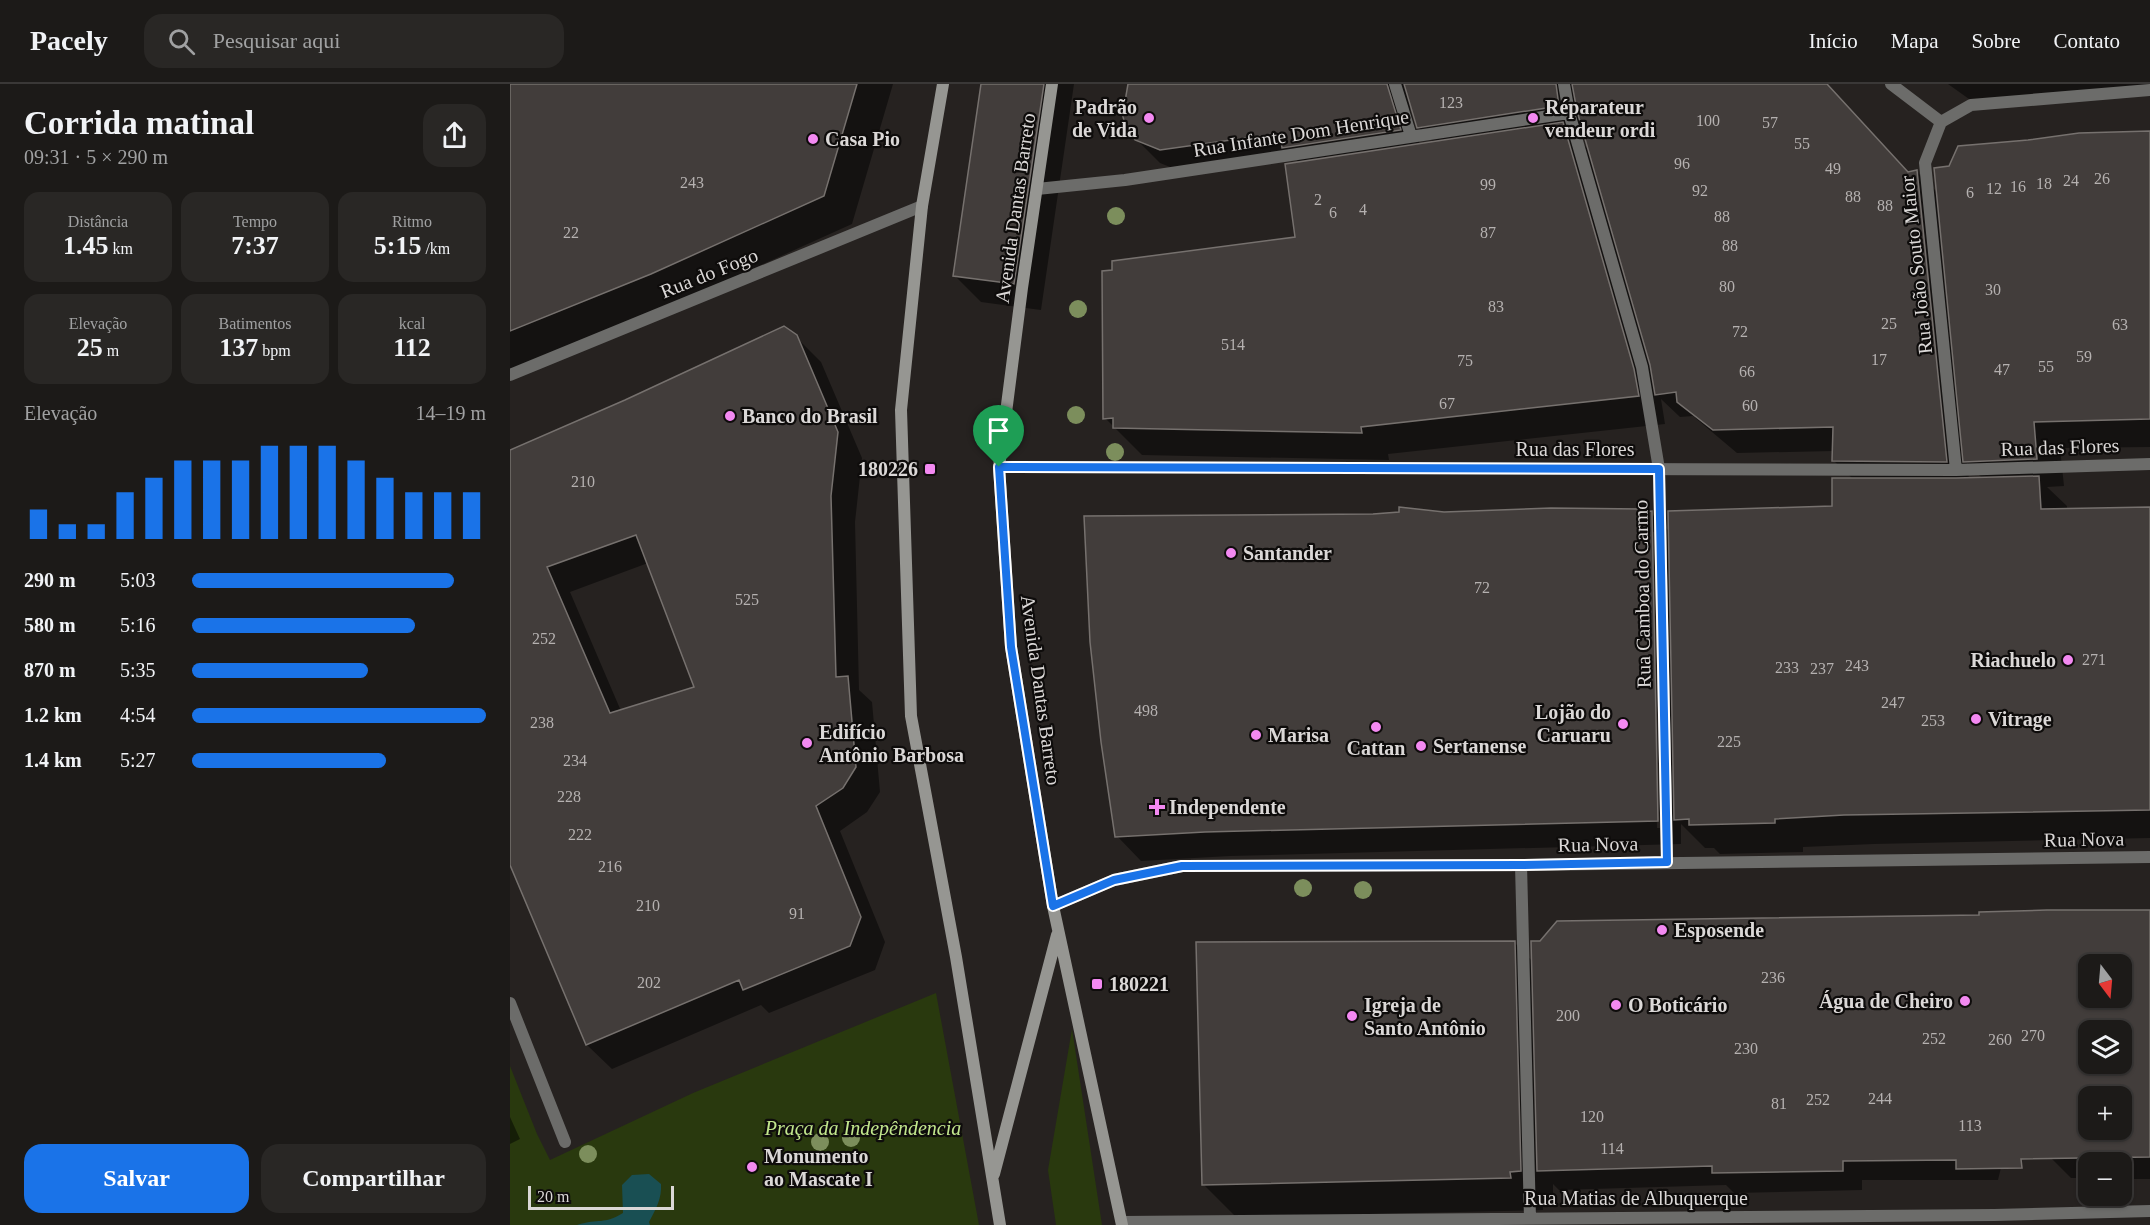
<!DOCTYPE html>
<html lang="pt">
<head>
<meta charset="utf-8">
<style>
	body { margin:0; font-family:Georgia,serif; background:#292725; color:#f1f3f6; height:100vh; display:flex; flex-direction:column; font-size:22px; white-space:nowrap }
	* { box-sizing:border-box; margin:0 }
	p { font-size:20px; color:#a0a1a2 }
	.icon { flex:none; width:33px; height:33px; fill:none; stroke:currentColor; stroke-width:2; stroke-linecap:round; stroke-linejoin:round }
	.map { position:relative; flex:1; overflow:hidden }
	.details { display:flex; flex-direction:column; background:#1c1a18; width:510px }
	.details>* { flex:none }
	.needle { width:39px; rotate:164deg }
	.controls { position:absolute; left:1568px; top:870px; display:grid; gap:12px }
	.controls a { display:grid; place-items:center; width:54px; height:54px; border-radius:12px; background:#1c1a18; box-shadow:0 2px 4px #0004,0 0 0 2px #3a3837; font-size:30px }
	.scale { position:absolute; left:18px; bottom:15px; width:146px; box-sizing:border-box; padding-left:6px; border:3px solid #dbd8d7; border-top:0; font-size:16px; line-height:21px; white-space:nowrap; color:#dbd8d7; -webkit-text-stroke:4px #0e0c0b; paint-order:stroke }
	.pin { position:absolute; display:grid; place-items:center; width:51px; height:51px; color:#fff; margin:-62px -26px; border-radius:50% 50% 50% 0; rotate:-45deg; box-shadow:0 0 6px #0007 }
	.pin .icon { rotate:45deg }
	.round { display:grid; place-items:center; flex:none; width:63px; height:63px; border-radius:18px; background:#292725 }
	.overview { display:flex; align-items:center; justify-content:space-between; height:102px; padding:0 24px }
	h1 { font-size:33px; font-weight:700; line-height:45px }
	.figures { display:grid; grid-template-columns:repeat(3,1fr); gap:9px; height:102px; padding:6px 24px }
	.figures div { display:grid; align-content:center; border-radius:15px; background:#292725; text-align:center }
	.figures b { font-size:26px; font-weight:700 }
	.figures small { font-size:16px; font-weight:400 }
	.figures p { font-size:16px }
	.chart { height:168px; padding:12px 24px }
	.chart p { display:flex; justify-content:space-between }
	.chart svg { width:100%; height:108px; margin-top:6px; stroke:#1a73e8; stroke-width:6 }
	.cta { display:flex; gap:12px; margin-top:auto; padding:12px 24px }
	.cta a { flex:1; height:69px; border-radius:18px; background:#1a73e8; color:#fff; font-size:24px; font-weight:700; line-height:69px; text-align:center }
	.cta a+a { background:#292725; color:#f1f3f6 }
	ul { padding:0 24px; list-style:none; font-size:20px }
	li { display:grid; grid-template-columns:96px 72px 1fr; align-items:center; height:45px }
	li i { height:15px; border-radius:8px; background:#1a73e8 }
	header { display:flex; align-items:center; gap:36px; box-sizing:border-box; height:84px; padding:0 30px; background:#1c1a18; border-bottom:2px solid #3a3837 }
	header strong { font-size:28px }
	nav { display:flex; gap:33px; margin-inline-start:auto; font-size:21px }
	.search { width:420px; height:54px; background:#292725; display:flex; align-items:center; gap:15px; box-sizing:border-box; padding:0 21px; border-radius:18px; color:#a0a1a2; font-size:22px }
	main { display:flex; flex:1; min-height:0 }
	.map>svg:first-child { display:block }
</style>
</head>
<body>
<header>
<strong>Pacely</strong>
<div class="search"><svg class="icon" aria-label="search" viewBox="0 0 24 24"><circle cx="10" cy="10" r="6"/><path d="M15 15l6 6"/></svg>Pesquisar aqui</div>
<nav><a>Início</a><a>Mapa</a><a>Sobre</a><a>Contato</a></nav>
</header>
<main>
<section class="details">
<div class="overview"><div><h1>Corrida matinal</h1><p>09:31 · 5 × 290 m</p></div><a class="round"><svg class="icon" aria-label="share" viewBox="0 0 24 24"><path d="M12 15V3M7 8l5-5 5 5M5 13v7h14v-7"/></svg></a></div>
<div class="figures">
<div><p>Distância</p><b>1.45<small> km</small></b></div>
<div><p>Tempo</p><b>7:37</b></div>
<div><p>Ritmo</p><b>5:15<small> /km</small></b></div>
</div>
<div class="figures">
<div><p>Elevação</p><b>25<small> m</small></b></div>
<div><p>Batimentos</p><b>137<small> bpm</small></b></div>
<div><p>kcal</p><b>112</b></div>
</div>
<div class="chart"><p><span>Elevação</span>14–19 m</p>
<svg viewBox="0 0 160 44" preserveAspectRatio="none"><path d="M5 44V32M15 44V38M25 44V38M35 44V25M45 44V19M55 44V12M65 44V12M75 44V12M85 44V6M95 44V6M105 44V6M115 44V12M125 44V19M135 44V25M145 44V25M155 44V25"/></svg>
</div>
<ul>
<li><b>290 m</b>5:03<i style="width:89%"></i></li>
<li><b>580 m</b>5:16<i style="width:76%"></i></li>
<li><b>870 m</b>5:35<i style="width:60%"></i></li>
<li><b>1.2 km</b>4:54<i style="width:100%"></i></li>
<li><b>1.4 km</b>5:27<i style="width:66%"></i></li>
</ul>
<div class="cta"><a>Salvar</a><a>Compartilhar</a></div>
</section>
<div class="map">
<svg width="1640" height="1141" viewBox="0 0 1640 1141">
	<rect width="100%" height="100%" fill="#262220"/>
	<!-- green -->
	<path fill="#29390e" d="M426 909 469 1141H0V982L27 1050 40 1076 183 1009Z
		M562 945 592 1141H546L538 1086Z"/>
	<!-- water -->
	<path fill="#194f53" d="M139 1090 151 1100C152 1114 146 1125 139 1138L140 1141H67C90 1134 93 1141 113 1129L112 1101 122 1091Z"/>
	<!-- shadow -->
	<path fill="#0007" fill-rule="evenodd" d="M0 0H383L342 140 169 218 3 285 0 284Z
		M473 0H564L531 226 471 218 444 191Z
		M620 0H1315L1399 89 1407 88 1428 109 1640 48V363L1550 364 1554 402 1537 403 1557 422V426L1640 424V754L1364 760 1293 763V768L1210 770 1204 764H1195L1171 740V760L720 772 631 777 607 752 934 429 1131 426 1133 429H1141L1160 448 1324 423 1343 395 1324 377V367L1227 369 1183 332 1170 333 1151 315 1155 340 878 370 879 376 632 371 595 334 787 154 790 79 783 73 675 89 650 79 626 55ZM901 19 908 43 925 59 910 61 900 26ZM1074 45 1080 67 1060 47ZM1457 379 1473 395H1459ZM1141 448H1144L1150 744H1147Z
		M1438 0H1640V4L1466 20Z
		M286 253 311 278 352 374 345 438 349 606 362 618 370 708 357 728 330 747 375 858 365 886 259 929 251 921 102 985 77 961 0 777V367ZM138 479 186 604 111 627 60 508Z
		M1640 827V1095H1611V1078H1578V1094H1561L1541 1074 1498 1055 1488 1096H1352V1106L1224 1109 1216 1101 1049 1106 1043 1100V1120H1033V1126L726 1133 693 1100 1004 858 1023 878 1470 832ZM1578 880H1611V914H1578ZM1578 946H1611V980H1578ZM1578 1012H1611V1046H1578Z
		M0 1033 10 1055 0 1060Z"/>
	<!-- building -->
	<path fill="#423d3b" stroke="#76716e" stroke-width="1.5" fill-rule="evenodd" d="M0 0H347L314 112 141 190 0 247Z
		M471 0H534L504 200 443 192Z
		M618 0H877L891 46 772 64 770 49 650 66 625 56 616 43 613 33 614 23Z
		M894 0H1046L1049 22 907 44Z
		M1062 0H1317L1398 88 1407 86 1437 378 1322 377 1323 343 1203 346 1167 318 1166 308 1145 311 1140 281 1067 27Z
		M1053 38 1124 285 1129 312 851 343 852 349 603 344V334L593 335 592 187 602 186V177L785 153 775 80Z
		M1640 47V335L1524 338 1527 375 1453 378 1424 84 1439 82 1448 62 1518 56 1569 49Z
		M274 242 287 251 328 348 321 412 326 593 338 592 346 683 333 704 306 722 351 833 340 862 233 906 229 896 76 961 0 781V366L115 316ZM126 451 184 603 100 629 37 483Z
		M1529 392 1531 425 1640 423V726L1334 731 1265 735V739L1179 741V735L1164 736 1158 427 1322 422V394H1446Z
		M889 423 934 428 1041 424 1131 425V428L1142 427 1148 737 695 748 605 753 591 658 580 558 574 432 863 430 889 428Z
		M1537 826H1640V1073L1511 1075 1512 1084 1446 1085V1076L1333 1077V1087L1202 1089V1082L1027 1087 1021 857H1030L1047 837 1469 831V828ZM1578 880H1611V914H1578ZM1578 946H1611V980H1578ZM1578 1012H1611V1046H1578Z
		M1005 857 1011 1087 1000 1088 1001 1094 692 1101 686 858Z"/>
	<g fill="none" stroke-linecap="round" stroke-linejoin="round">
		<!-- pedestrian -->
		<path stroke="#6c6c6a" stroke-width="12" d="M885 0 901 52
			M1054 0 1059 29 1132 283 1149 385 1157 778
			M1381 0 1431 38 1415 79 1446 386
			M1431 38 1461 21 1640 6
			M527 105 615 96 1059 29
			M489 383 1446 386 1640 380
			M1011 781 1020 1134
			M543 822 604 796 672 782 1011 781 1640 773
			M0 919 55 1058
			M612 1138 1484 1131 1640 1127"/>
		<!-- minor -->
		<path stroke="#6c6c6a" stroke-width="12" d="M0 291 412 122"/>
		<!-- secondary -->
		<path stroke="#969692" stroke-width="12" d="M433 0 412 122 391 326 401 632 446 873 490 1141
			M542 0 512 204 489 383 501 563 543 822 612 1141
			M484 1090 547 851"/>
	</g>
	<!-- trees -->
	<g fill="#7c8e5c">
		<circle cx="606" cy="132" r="9"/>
		<circle cx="568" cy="225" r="9"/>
		<circle cx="566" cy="331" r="9"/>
		<circle cx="605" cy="368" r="9"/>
		<circle cx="793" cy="804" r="9"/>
		<circle cx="853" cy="806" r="9"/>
		<circle cx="341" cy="1054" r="9"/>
		<circle cx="310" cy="1058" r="9"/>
		<circle cx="78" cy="1070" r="9"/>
	</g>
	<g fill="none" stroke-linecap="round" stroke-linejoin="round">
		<!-- route casing -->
		<g stroke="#fff" stroke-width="12">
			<path id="route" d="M489 383 1149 385 1157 778 1011 781 672 782 604 796 543 822 501 563Z"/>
		</g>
		<!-- route -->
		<use href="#route" stroke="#1a73e8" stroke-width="8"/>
	</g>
	<!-- markers -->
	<g fill="#f389f1" stroke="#0e0c0b" stroke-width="2">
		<circle cx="639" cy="34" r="6"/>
		<circle cx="1023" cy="34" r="6"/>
		<circle cx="303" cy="55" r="6"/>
		<circle cx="220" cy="332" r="6"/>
		<rect x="414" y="379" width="12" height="12" rx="3"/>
		<circle cx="721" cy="469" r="6"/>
		<circle cx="1558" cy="576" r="6"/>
		<circle cx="1466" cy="635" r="6"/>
		<circle cx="1113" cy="640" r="6"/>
		<circle cx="866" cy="643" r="6"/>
		<circle cx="746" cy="651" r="6"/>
		<circle cx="297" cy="659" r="6"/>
		<circle cx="911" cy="662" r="6"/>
		<path d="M644 714h6v6h6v6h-6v6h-6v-6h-6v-6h6z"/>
		<circle cx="1152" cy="846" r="6"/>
		<rect x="581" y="894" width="12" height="12" rx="3"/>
		<circle cx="1455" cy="917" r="6"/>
		<circle cx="1106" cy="921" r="6"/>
		<circle cx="842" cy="932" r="6"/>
		<circle cx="242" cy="1083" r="6"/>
	</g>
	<g text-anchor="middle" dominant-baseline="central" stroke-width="4.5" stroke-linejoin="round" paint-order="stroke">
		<!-- number labels -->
		<g font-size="16" fill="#b5b1b0">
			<text x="941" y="18">123</text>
			<text x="1198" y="36">100</text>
			<text x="1260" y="38">57</text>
			<text x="1292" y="59">55</text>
			<text x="1172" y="79">96</text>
			<text x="1323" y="84">49</text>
			<text x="1592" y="94">26</text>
			<text x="1561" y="96">24</text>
			<text x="182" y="98">243</text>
			<text x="1534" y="99">18</text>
			<text x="978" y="100">99</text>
			<text x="1508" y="102">16</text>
			<text x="1484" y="104">12</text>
			<text x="1190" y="106">92</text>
			<text x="1460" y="108">6</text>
			<text x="1343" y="112">88</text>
			<text x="808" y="115">2</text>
			<text x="1375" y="121">88</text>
			<text x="853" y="125">4</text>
			<text x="823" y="128">6</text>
			<text x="1212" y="132">88</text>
			<text x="61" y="148">22</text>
			<text x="978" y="148">87</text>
			<text x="1220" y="161">88</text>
			<text x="1217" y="202">80</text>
			<text x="1483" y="205">30</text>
			<text x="986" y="222">83</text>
			<text x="1379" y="239">25</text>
			<text x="1610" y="240">63</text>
			<text x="1230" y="247">72</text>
			<text x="723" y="260">514</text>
			<text x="1574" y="272">59</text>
			<text x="1369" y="275">17</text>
			<text x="955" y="276">75</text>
			<text x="1536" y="282">55</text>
			<text x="1492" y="285">47</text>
			<text x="1237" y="287">66</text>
			<text x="937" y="319">67</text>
			<text x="1240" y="321">60</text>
			<text x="73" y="397">210</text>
			<text x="972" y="503">72</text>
			<text x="237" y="515">525</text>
			<text x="34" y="554">252</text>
			<text x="1584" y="575">271</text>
			<text x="1347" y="581">243</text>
			<text x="1277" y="583">233</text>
			<text x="1312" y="584">237</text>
			<text x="1383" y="618">247</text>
			<text x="636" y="626">498</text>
			<text x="1423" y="636">253</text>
			<text x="32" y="638">238</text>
			<text x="1219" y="657">225</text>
			<text x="65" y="676">234</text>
			<text x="59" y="712">228</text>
			<text x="70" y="750">222</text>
			<text x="100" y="782">216</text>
			<text x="138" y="821">210</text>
			<text x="287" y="829">91</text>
			<text x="1263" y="893">236</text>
			<text x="139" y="898">202</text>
			<text x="1058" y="931">200</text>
			<text x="1523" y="951">270</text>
			<text x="1424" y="954">252</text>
			<text x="1490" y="955">260</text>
			<text x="1236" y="964">230</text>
			<text x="1370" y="1014">244</text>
			<text x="1308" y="1015">252</text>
			<text x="1269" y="1019">81</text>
			<text x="1082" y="1032">120</text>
			<text x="1460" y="1041">113</text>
			<text x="1102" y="1064">114</text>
		</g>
		<!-- poi labels -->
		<g font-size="20" font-weight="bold" fill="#dbd8d7" stroke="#0e0c0b" text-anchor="start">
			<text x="627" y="23" text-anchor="end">Padrão<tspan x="627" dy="23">de Vida</tspan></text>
			<text x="1035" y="23">Réparateur<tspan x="1035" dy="23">vendeur ordi</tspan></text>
			<text x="315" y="55">Casa Pio</text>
			<text x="232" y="332">Banco do Brasil</text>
			<text x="408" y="385" text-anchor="end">180226</text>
			<text x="733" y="469">Santander</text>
			<text x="1546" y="576" text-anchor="end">Riachuelo</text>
			<text x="1101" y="628" text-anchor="end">Lojão do<tspan x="1101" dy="23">Caruaru</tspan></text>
			<text x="1478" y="635">Vitrage</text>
			<text x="309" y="648">Edifício<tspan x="309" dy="23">Antônio Barbosa</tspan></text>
			<text x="758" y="651">Marisa</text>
			<text x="923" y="662">Sertanense</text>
			<text x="866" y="664" text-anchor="middle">Cattan</text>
			<text x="659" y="723">Independente</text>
			<text x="1164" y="846">Esposende</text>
			<text x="599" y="900">180221</text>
			<text x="1443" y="917" text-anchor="end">Água de Cheiro</text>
			<text x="854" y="921">Igreja de<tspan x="854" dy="23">Santo Antônio</tspan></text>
			<text x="1118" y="921">O Boticário</text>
			<text x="254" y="1072">Monumento<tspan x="254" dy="23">ao Mascate I</tspan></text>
		</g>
		<!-- street labels -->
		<g font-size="20" fill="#dbd8d7" stroke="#0e0c0b">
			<text transform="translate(791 49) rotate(-9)">Rua Infante Dom Henrique</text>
			<text transform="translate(505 124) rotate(-82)">Avenida Dantas Barreto</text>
			<text transform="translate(1406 181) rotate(-96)">Rua João Souto Maior</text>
			<text transform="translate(199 189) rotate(-22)">Rua do Fogo</text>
			<text transform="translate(1550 363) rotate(-2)">Rua das Flores</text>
			<text x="1065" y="365">Rua das Flores</text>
			<text transform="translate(1132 510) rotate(-91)">Rua Camboa do Carmo</text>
			<text transform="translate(531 606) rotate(82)">Avenida Dantas Barreto</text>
			<text transform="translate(1574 755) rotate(-1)">Rua Nova</text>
			<text transform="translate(1088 760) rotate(-1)">Rua Nova</text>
			<text x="1126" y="1114">Rua Matias de Albuquerque</text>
		</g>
		<!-- park labels -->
		<g font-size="20" font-style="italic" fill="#c2e78d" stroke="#0e0c0b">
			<text x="353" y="1044">Praça da Indepêndencia</text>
		</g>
	</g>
</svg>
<div class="controls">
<a><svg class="needle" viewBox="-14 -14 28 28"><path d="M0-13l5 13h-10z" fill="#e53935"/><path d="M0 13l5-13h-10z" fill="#a0a1a2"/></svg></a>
<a><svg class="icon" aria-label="layers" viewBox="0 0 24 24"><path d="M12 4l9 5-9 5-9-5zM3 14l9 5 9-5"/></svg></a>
<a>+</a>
<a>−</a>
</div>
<div class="scale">20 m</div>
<div class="pin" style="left:489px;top:383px;background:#1e9e55"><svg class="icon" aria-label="arrive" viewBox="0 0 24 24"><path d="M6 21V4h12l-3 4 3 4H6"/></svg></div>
</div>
</main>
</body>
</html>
